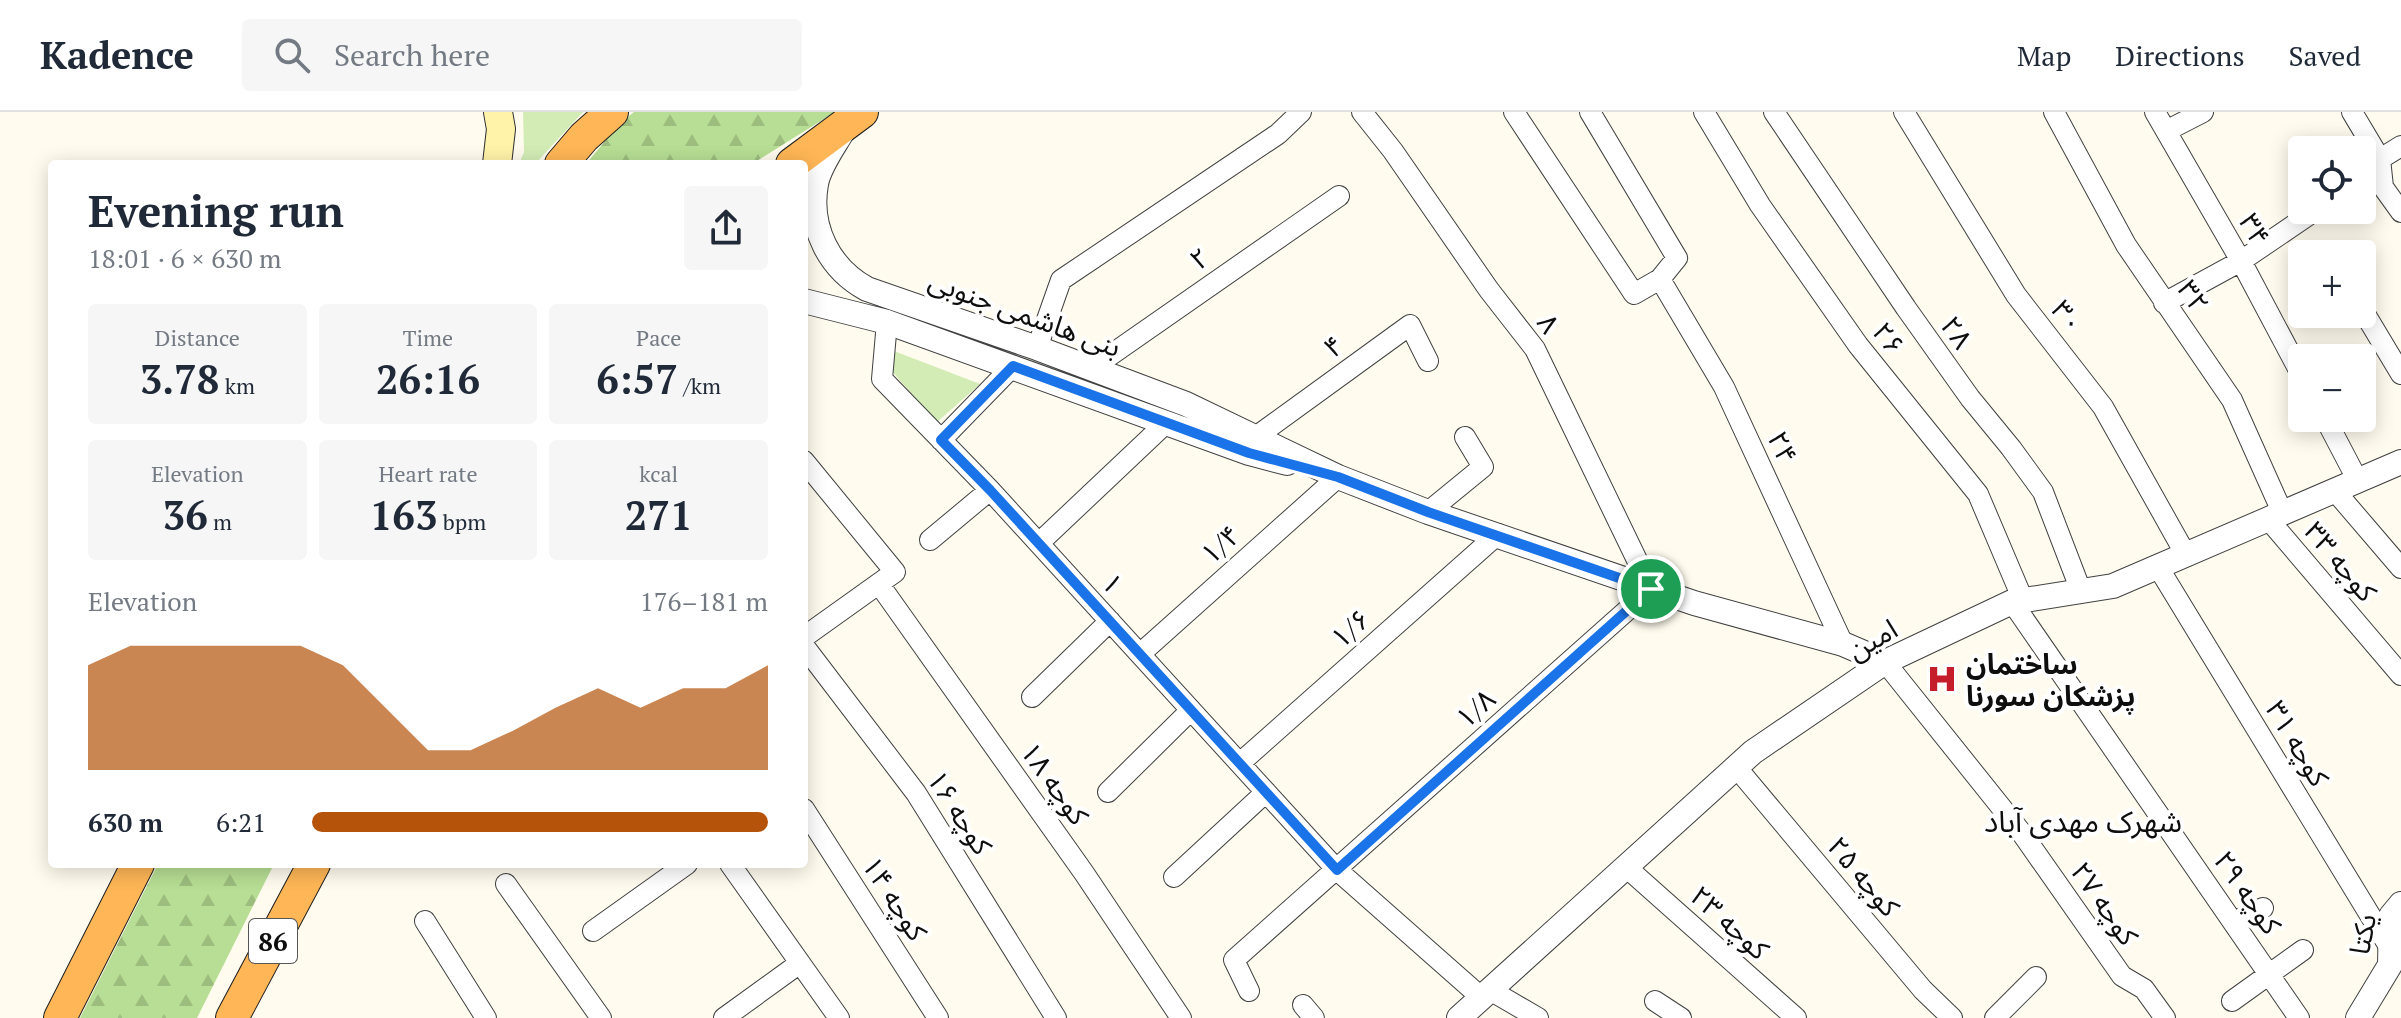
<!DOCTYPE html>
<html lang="en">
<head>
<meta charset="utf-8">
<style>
	body { margin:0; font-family:"PT Serif","Noto Sans Arabic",serif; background:#f6f6f7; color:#1f2937; height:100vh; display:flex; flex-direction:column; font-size:30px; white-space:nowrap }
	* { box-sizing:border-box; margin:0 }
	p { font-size:26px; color:#747a83 }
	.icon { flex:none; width:44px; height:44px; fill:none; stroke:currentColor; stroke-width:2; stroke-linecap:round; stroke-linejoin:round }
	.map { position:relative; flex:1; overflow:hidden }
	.details { position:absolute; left:48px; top:48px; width:760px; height:708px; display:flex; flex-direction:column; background:#fff; border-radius:8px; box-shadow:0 4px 20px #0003 }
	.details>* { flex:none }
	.tools { position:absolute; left:2288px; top:24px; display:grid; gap:16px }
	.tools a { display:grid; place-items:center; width:88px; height:88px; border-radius:8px; background:#fff; box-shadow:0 4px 20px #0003; font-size:40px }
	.pin { position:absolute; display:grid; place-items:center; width:68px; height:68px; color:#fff; margin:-34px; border:4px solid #fff; border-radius:50%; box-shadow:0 2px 8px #0007 }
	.round { display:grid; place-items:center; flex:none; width:84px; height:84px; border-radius:8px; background:#f6f6f7 }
	.headline { display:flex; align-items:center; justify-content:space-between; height:136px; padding:0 40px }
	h1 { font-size:44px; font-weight:700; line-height:60px }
	.stats { display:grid; grid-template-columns:repeat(3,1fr); gap:12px; height:136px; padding:8px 40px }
	.stats div { display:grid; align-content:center; border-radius:8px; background:#f6f6f7; text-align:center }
	.stats b { font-size:40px; font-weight:700 }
	.stats small { font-size:22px; font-weight:400 }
	.stats p { font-size:22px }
	.chart { height:224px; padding:16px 40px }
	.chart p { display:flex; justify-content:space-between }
	.chart svg { width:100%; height:144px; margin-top:8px; fill:#b45309; opacity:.7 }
	ul { padding:0 40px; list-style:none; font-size:26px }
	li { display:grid; grid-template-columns:128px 96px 1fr; align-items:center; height:60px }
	li i { height:20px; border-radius:10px; background:#b45309 }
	header { display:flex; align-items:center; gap:48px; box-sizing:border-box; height:112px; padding:0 40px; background:#fff; border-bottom:2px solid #e0e1e3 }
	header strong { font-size:38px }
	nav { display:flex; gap:44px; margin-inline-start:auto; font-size:28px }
	.search { width:560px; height:72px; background:#f6f6f7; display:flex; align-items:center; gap:20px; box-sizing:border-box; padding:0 28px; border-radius:8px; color:#747a83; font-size:30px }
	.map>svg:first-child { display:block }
</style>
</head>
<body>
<header>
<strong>Kadence</strong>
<div class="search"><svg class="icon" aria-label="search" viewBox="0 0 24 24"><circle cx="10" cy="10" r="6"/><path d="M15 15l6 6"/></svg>Search here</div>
<nav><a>Map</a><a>Directions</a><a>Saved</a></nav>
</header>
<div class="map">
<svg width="2401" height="906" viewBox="0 0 2401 906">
	<defs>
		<pattern id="forest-firs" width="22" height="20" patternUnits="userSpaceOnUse" patternTransform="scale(2)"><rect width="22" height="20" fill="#b7de94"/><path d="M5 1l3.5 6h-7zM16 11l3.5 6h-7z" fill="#9cbd7e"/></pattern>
	</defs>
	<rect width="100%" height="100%" fill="#fffbee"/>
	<!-- grass -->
	<path fill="#d3ecb5" d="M523 0H583L535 52H519L524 40Z
		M894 239 980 272 936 311 892 259Z"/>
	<!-- forest -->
	<path fill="url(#forest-firs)" d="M634 0H835L752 52H586L620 11Z
		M158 752H274L197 906H80Z"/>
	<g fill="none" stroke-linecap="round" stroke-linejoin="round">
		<!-- minor casing -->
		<g stroke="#414141" stroke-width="22">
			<path id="minor" d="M1514 0 1634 182 1660 167 1677 146 1590 0
				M1704 0 1760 93 1858 233 1978 382 2023 488
				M1774 0 1906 196 1970 286 2011 336 2043 380 2081 479
				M1904 0 2016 183 2103 295 2186 443
				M2054 0 2126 133 2232 288 2283 402
				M2155 0 2241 149 2302 264
				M2352 0 2380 47 2383 75 2401 100
				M2166 19 2203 0
				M2380 47 2401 34
				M1660 167 1724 275 1843 532
				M2164 191 2241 149 2316 98
				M2362 197 2401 262
				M887 210 882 267 990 378 1337 758 1482 886
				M1037 236 1061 168 1278 22 1301 0
				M1092 256 1339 84
				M2325 306 2358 369
				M1257 324 1410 213 1428 249
				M941 328 1013 254
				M804 349 895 460 804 525
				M2335 379 2401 456
				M1428 400 1483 355 1465 325
				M2269 408 2401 563
				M930 428 990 378
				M1039 431 1167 310
				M2158 455 2390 836
				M879 472 1084 761 1181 906
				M2012 490 2299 906
				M804 534 916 681 1056 906
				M1140 542 1338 365
				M1885 550 2021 720 2122 864 2144 877 2165 906
				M1032 585 1110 509
				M1240 651 1498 422
				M1736 655 1923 878 1952 906
				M1108 680 1191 598
				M804 697 938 906
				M730 752 839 906
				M1626 755 1796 906
				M1174 765 1266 680
				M506 772 601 906
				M425 809 486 906
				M2234 810 2263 796
				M593 819 687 752
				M1490 878 1538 906
				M1249 879 1234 848 1651 477 1535 237 1489 178 1393 39 1362 0
				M1655 889 1681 906
				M2232 889 2303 838
				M1303 893 1314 906
				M724 906 800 851
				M1995 906 2036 865"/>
		</g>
		<!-- tertiary casing -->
		<g stroke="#414141" stroke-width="26">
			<path id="tertiary" d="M844 17C835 33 819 54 816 72 808 116 830 157 867 177L1037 236 1186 292 1338 365 1428 400 1694 491 1843 532 1885 550
				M804 189 887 210 1249 341 1287 351
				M1459 906 1753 640 1885 550 2012 490 2113 474 2401 350
				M2358 906 2390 853 2391 804 2401 792"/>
		</g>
		<!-- secondary casing -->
		<g stroke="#303030" stroke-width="30">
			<path id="secondary" d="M497 52 501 17 498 0"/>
		</g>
		<!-- trunk casing -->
		<g stroke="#1f1f1f" stroke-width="34">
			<path id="trunk" d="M561 52 584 25 612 0
				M792 52 862 0
				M60 906 138 752
				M232 906 314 752"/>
		</g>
		<!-- minor -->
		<use href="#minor" stroke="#fff" stroke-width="20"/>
		<!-- tertiary -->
		<use href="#tertiary" stroke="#fff" stroke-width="24"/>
		<!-- secondary -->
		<use href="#secondary" stroke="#fff3a9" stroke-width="28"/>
		<!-- trunk -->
		<use href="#trunk" stroke="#feb656" stroke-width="32"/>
	</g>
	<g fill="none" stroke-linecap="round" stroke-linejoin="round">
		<!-- route casing -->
		<g stroke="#fff" stroke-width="16">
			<path id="route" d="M1013 254 1249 341 1338 365 1428 400 1651 477 1337 758 990 378 941 328Z"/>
		</g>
		<!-- route -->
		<use href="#route" stroke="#1a73e8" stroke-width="10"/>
	</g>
	<!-- icons -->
	<defs>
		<g id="hospital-bare" transform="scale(2.4)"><path d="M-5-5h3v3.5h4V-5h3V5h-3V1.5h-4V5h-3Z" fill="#c61d2a" stroke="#fff" stroke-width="2.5" paint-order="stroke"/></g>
	</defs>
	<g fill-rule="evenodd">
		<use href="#hospital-bare" x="1942" y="567"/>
	</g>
	<g text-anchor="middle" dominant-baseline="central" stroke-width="8" stroke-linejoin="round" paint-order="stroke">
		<!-- shield labels -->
		<rect fill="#fff" stroke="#565656" stroke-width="2" x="249" y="807" width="48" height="44" rx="6"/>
		<g font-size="26" font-weight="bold" fill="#0e0e0e">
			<text x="273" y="829">86</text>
		</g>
		<!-- street labels -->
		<g font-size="28" fill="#0e0e0e" stroke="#fff">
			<text transform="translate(2255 117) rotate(60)">۳۴</text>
			<text transform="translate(1199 146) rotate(-35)">۲</text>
			<text transform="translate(2194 184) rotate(56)">۳۲</text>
			<text transform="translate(1025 201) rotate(20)">بنی هاشمی جنوبی</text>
			<text transform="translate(2068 204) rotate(52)">۳۰</text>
			<text transform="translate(1549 211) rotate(54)">۸</text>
			<text transform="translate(1957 220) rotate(55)">۲۸</text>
			<text transform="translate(1889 226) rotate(52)">۲۶</text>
			<text transform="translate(1333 234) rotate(-36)">۴</text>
			<text transform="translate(1783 335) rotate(65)">۲۴</text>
			<text transform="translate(1220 432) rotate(-42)">۱/۴</text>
			<text transform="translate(2341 449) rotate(50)">کوچه ۳۳</text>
			<text transform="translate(1113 471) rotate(48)">۱</text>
			<text transform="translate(1350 516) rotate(-42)">۱/۶</text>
			<text transform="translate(1872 527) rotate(-30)">امین</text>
			<text transform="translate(1475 596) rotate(-42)">۱/۸</text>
			<text transform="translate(2298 631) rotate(59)">کوچه ۳۱</text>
			<text transform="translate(1055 671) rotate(54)">کوچه ۱۸</text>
			<text transform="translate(960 700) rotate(57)">کوچه ۱۶</text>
			<text transform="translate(1864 764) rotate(50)">کوچه ۲۵</text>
			<text transform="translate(2248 780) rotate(55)">کوچه ۲۹</text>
			<text transform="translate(895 786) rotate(57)">کوچه ۱۴</text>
			<text transform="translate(2105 791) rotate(55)">کوچه ۲۷</text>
			<text transform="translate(1730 810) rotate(42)">کوچه ۲۳</text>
			<text transform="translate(2362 822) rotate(-79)">یکتا</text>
		</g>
		<!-- poi labels -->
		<g font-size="28" font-weight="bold" fill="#0e0e0e" stroke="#fff" text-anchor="start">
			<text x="1966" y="551">ساختمان<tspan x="1966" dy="32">پزشکان سورنا</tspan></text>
		</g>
		<!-- neighbourhood labels -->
		<g font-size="30" fill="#0e0e0e" stroke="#fff">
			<text x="2083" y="709">شهرک مهدی آباد</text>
		</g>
	</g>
</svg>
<div class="tools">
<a><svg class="icon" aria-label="locate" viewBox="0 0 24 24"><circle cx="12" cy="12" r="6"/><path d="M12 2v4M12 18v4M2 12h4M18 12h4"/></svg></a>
<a>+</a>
<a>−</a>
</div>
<div class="pin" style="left:1651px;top:477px;background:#1e9e55"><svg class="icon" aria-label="arrive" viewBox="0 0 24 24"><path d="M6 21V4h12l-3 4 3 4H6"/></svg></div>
<section class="details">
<div class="headline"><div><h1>Evening run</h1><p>18:01 · 6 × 630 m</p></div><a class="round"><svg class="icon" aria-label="share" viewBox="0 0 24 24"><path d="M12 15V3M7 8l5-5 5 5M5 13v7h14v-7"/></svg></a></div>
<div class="stats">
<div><p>Distance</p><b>3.78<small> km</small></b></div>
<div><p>Time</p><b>26:16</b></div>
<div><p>Pace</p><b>6:57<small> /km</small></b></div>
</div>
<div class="stats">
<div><p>Elevation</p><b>36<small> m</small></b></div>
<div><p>Heart rate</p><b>163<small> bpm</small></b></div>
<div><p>kcal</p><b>271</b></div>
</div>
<div class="chart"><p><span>Elevation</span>176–181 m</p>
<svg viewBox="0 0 160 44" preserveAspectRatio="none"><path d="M0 44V12L10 6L20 6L30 6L40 6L50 6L60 12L70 25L80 38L90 38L100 32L110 25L120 19L130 25L140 19L150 19L160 12V44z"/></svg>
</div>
<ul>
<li><b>630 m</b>6:21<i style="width:100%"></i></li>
</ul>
</section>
</div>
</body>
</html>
